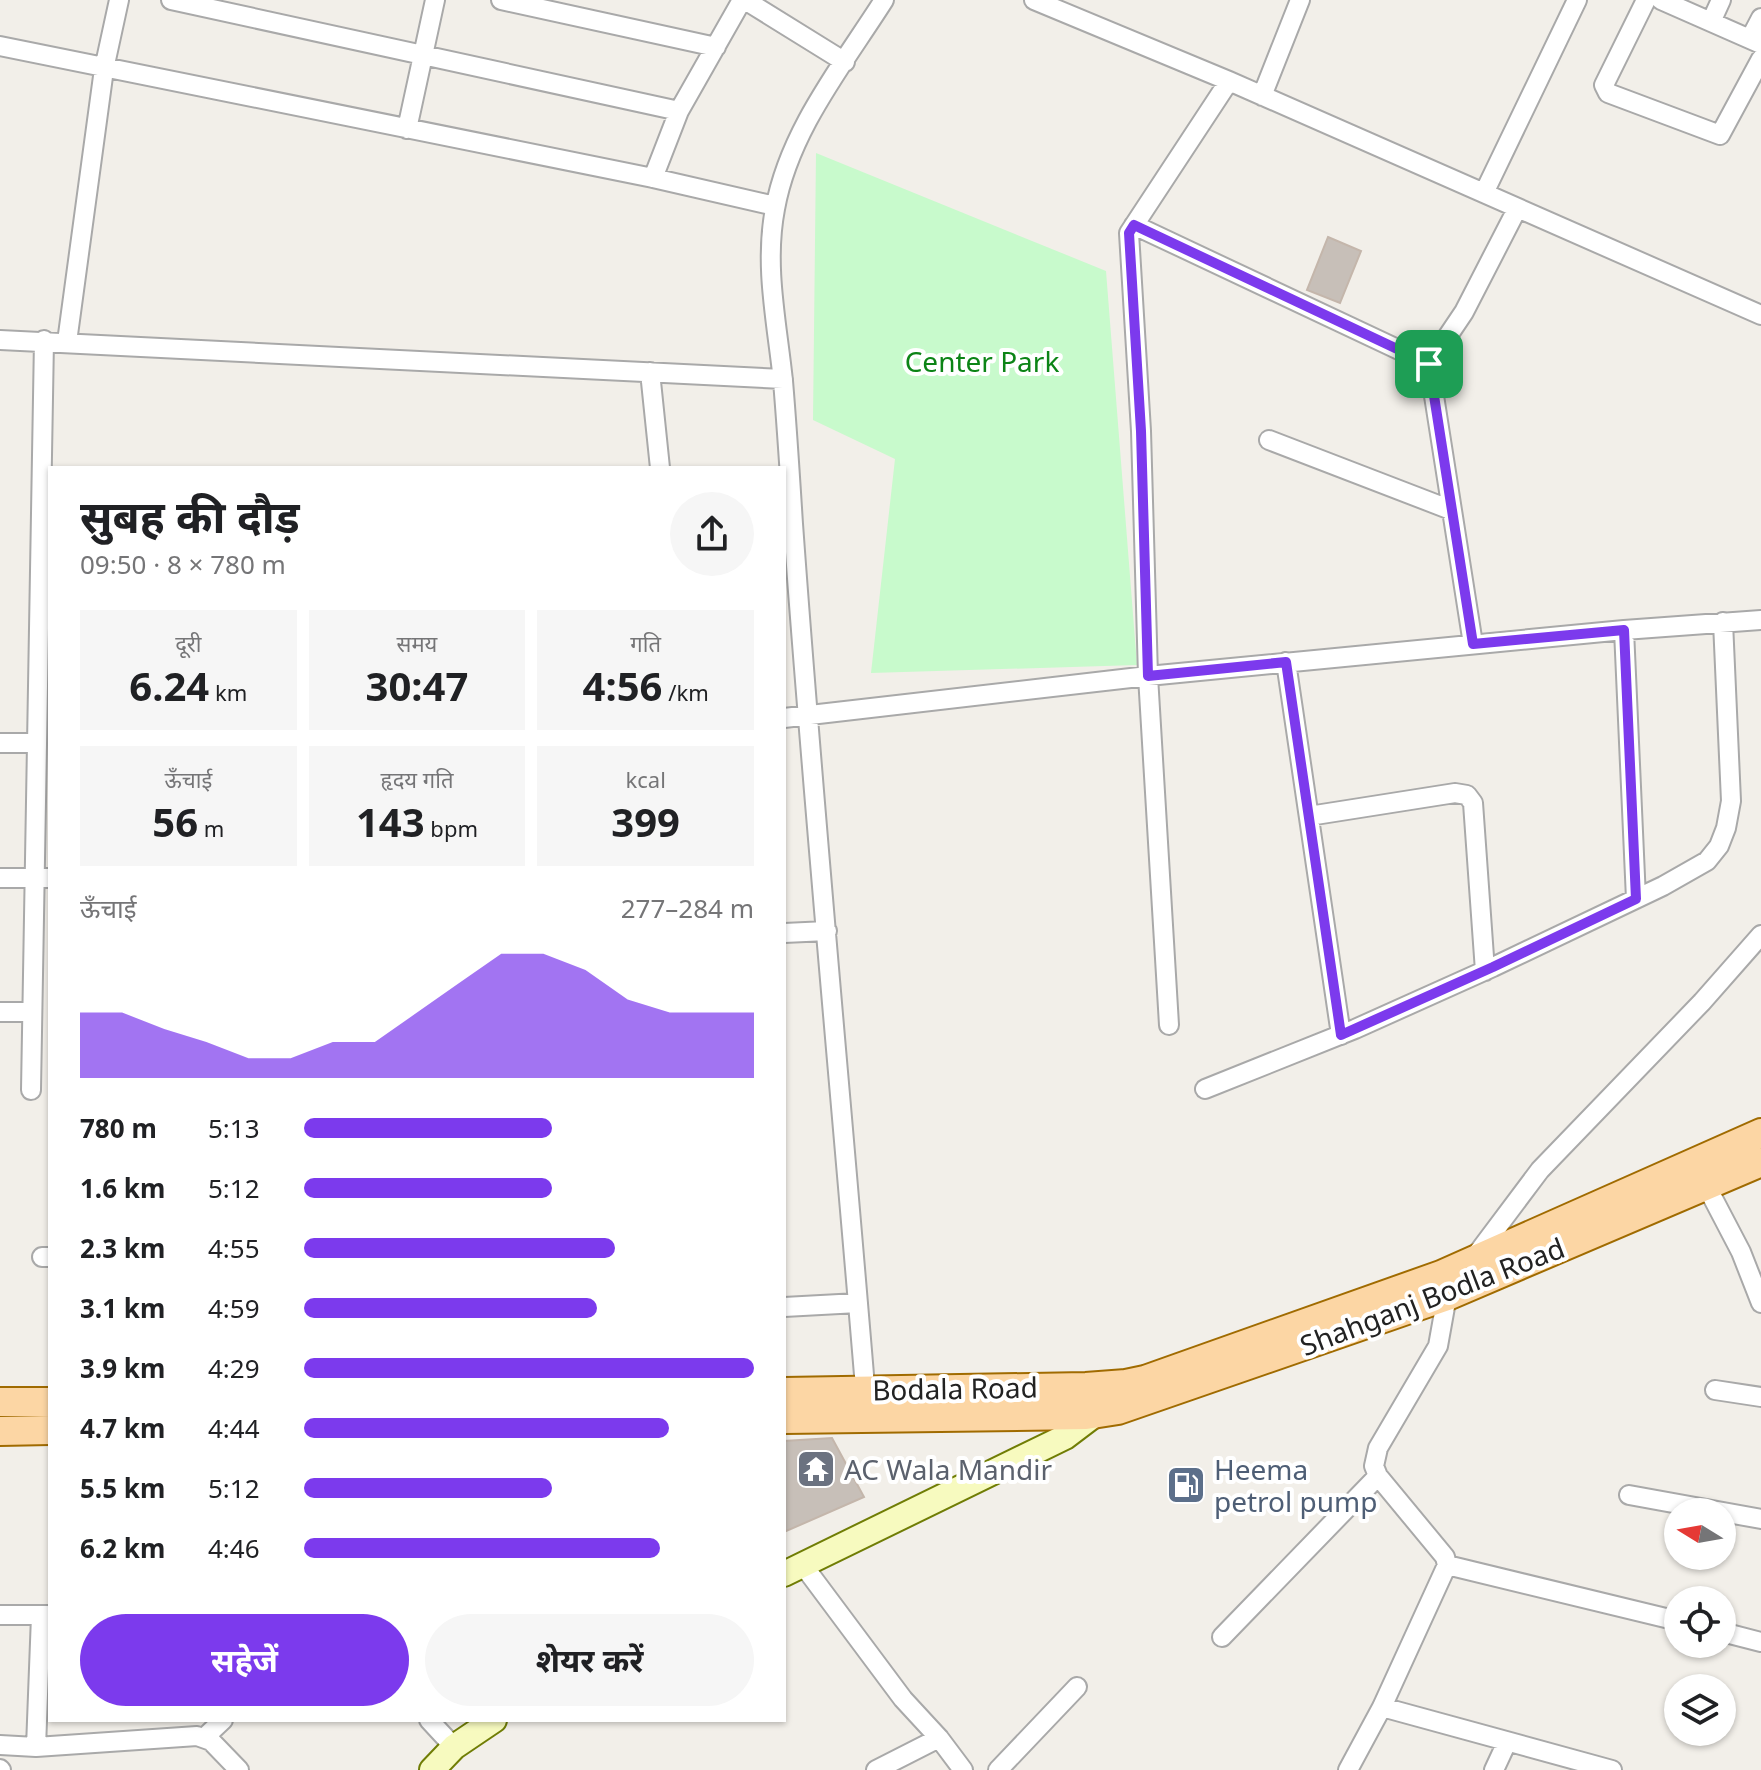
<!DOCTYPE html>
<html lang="hi">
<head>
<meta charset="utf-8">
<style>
	body { margin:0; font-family:"Noto Sans","Noto Sans Devanagari",sans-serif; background:#f6f6f6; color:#202124; height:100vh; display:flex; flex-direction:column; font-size:30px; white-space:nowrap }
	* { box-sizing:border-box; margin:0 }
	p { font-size:26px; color:#757577 }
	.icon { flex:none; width:44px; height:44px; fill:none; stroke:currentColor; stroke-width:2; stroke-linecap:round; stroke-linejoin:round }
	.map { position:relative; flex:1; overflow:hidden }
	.details { position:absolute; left:48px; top:466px; width:738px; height:1256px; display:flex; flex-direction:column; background:#fff; border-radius:0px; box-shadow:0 2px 6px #0004 }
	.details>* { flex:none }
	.needle { width:52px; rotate:281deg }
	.fabs { position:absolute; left:1664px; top:1498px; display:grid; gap:16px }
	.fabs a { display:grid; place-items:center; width:72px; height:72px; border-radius:50%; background:#fff; box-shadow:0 2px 6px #0004; font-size:40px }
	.pin { position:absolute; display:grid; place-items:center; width:68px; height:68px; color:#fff; margin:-34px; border-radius:16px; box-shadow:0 4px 12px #0006 }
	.round { display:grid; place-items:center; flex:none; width:84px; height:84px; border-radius:42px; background:#f6f6f6 }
	.headline { display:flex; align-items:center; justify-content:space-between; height:136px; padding:0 32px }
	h1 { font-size:44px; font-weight:700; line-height:60px }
	.figures { display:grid; grid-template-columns:repeat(3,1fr); gap:12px; height:136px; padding:8px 32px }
	.figures div { display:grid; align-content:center; border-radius:0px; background:#f6f6f6; text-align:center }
	.figures b { font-size:40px; font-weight:700 }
	.figures small { font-size:22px; font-weight:400 }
	.figures p { font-size:22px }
	.chart { height:224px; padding:16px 32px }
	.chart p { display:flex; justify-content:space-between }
	.chart svg { width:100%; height:144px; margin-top:8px; fill:#7c3aed; opacity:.7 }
	.action { display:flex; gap:16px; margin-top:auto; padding:16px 32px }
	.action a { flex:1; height:92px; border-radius:48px; background:#7c3aed; color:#fff; font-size:32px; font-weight:700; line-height:92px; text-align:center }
	.action a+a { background:#f6f6f6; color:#202124 }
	ul { padding:0 32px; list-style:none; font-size:26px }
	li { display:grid; grid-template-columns:128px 96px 1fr; align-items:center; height:60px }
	li i { height:20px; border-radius:10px; background:#7c3aed }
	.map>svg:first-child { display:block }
</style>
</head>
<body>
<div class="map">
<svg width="1761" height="1770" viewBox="0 0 1761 1770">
	<rect width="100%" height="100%" fill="#f2efe9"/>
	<!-- park -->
	<path fill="#c8facc" d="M816 153 1106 271 1137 665 871 673 895 459 813 420Z"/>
	<!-- building -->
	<path fill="#c7bfb8" stroke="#c4b6ab" stroke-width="2" d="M1328 237 1361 251 1340 303 1307 290Z
		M832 1438 864 1497 784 1532V1441Z"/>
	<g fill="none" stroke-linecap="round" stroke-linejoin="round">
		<!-- street casing -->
		<g stroke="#a9a9a9" stroke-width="22">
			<path id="street" d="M171 0 679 111
				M501 0 716 47
				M745 0 845 62
				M1034 0 1229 81 1761 315
				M1646 0 1604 85 1608 93 1720 135 1761 59
				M1661 0 1761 44
				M1711 22 1721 0
				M1750 39 1761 18
				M0 46 653 178 775 206
				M1262 96 1300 0
				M407 129 435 0
				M653 178 679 111 742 0
				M1484 193 1577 0
				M1134 225 1429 364
				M0 340 783 379
				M67 342 104 69 119 0
				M650 372 660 468
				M1269 440 1451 510
				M1624 630 1636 899
				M1473 644 1429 364 1464 312 1517 209
				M1286 662 1341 1035
				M784 718 1148 676 1624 630 1761 620
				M0 743H37
				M1309 816 1455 793 1467 795 1473 803 1485 971
				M0 878H50
				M784 933 827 931
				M0 1012H31
				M1169 1025 1148 676 1141 431 1129 233 1229 81
				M1205 1089 1355 1029 1493 967 1663 886 1707 861 1719 846 1726 828 1731 801 1723 622
				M31 1090 44 340
				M1706 1185 1741 1252 1761 1303
				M42 1257H50
				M1474 1258 1540 1170 1702 1002 1761 935
				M784 1307 858 1303
				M1715 1390 1761 1397
				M866 1399C842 1107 814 816 793 524 790 476 787 428 783 381 777 323 764 266 775 209 789 131 842 66 884 0
				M1629 1495 1761 1519
				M803 1565 903 1699 939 1738 963 1770
				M1447 1565 1678 1621
				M0 1615H50
				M1722 1632 1761 1642
				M1222 1637 1378 1476
				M1382 1707 1612 1770
				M429 1720 454 1747
				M205 1737 223 1720
				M0 1745 36 1747 197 1736 211 1741 239 1770
				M36 1747 41 1616
				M0 1769 1 1770
				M876 1770 939 1738
				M998 1770 1077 1687
				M1348 1770 1382 1707 1447 1565 1445 1557 1378 1476 1374 1466 1378 1448 1438 1346 1447 1296 1445 1289
				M1494 1770 1507 1742"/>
		</g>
		<!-- secondary casing -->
		<g stroke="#707d05" stroke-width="28">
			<path id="secondary" d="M784 1574 1065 1437 1102 1409
				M432 1770 454 1747 494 1720"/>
		</g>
		<!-- primary casing -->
		<g stroke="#a06b00" stroke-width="32">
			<path id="primary" d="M784 1392 1086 1387 1126 1384 1145 1380 1441 1275 1761 1133
				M0 1402H50
				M784 1419 1086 1415 1118 1410 1447 1296 1761 1162
				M0 1431 50 1430"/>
		</g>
		<!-- street -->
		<use href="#street" stroke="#fff" stroke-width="18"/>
		<!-- secondary -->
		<use href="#secondary" stroke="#f7fabf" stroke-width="24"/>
		<!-- primary -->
		<use href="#primary" stroke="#fcd6a4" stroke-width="28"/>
	</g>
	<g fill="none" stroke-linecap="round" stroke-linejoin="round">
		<!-- route casing -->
		<g stroke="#fff" stroke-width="16">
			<path id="route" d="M1134 225 1429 364 1473 644 1624 630 1636 899 1493 967 1341 1035 1286 662 1148 676 1141 431 1129 233Z"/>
		</g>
		<!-- route -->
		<use href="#route" stroke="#7c3aed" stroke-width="10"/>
	</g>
	<!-- icons -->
	<defs>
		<g id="temple-square" transform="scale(2)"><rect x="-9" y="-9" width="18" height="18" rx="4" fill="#6b7280" stroke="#fff"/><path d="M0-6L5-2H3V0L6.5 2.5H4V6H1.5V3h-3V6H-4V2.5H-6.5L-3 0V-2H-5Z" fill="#fff"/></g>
		<g id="fuel-square" transform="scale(2)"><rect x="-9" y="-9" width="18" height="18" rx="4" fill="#5c6f8a" stroke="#fff"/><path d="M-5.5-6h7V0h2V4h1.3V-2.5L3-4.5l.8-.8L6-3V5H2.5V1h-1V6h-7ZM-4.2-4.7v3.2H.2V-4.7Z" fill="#fff"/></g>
	</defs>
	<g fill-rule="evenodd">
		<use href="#temple-square" x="816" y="1469"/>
		<use href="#fuel-square" x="1186" y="1485"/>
	</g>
	<g text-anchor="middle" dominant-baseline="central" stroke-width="8" stroke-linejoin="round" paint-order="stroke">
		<!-- park labels -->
		<g font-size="28" fill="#0c8416" stroke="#fff">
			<text x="982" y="361">Center Park</text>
		</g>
		<!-- street labels -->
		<g font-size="28" fill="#222" stroke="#fff">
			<text transform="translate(1432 1296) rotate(-21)">Shahganj Bodla Road</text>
			<text transform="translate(955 1388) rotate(-1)">Bodala Road</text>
		</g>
		<!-- worship labels -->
		<g font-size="28" fill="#5b616d" stroke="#fff" text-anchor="start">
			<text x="844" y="1469">AC Wala Mandir</text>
		</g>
		<!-- service labels -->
		<g font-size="28" fill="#4e5e75" stroke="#fff" text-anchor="start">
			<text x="1214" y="1469">Heema<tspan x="1214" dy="32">petrol pump</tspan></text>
		</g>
	</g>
</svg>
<div class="fabs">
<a><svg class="needle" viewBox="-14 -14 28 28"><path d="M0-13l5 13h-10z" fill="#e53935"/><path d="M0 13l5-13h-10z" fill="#757577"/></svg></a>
<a><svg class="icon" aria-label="locate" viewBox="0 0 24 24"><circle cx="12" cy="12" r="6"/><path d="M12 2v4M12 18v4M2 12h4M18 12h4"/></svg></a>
<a><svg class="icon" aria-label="layers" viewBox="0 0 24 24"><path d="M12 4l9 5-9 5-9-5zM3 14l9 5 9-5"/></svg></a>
</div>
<div class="pin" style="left:1429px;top:364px;background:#1e9e55"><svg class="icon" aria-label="arrive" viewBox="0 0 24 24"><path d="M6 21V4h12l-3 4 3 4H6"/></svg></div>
<section class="details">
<div class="headline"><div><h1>सुबह की दौड़</h1><p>09:50 · 8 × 780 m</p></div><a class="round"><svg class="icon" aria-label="share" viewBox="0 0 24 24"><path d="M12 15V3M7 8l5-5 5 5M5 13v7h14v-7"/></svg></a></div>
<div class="figures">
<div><p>दूरी</p><b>6.24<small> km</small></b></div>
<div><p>समय</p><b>30:47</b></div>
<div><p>गति</p><b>4:56<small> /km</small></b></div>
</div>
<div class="figures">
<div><p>ऊँचाई</p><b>56<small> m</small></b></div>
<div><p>हृदय गति</p><b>143<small> bpm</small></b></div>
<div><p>kcal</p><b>399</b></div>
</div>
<div class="chart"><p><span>ऊँचाई</span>277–284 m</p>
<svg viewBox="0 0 160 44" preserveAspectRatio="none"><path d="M0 44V24L10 24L20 29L30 33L40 38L50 38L60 33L70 33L80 24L90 15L100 6L110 6L120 11L130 20L140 24L150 24L160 24V44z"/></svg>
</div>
<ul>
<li><b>780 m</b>5:13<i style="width:55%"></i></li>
<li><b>1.6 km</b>5:12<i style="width:55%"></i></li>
<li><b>2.3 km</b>4:55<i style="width:69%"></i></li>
<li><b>3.1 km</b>4:59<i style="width:65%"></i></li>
<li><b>3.9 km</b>4:29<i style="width:100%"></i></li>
<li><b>4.7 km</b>4:44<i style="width:81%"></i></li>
<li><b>5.5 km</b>5:12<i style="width:55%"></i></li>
<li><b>6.2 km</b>4:46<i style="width:79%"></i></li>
</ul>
<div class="action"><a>सहेजें</a><a>शेयर करें</a></div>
</section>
</div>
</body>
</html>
